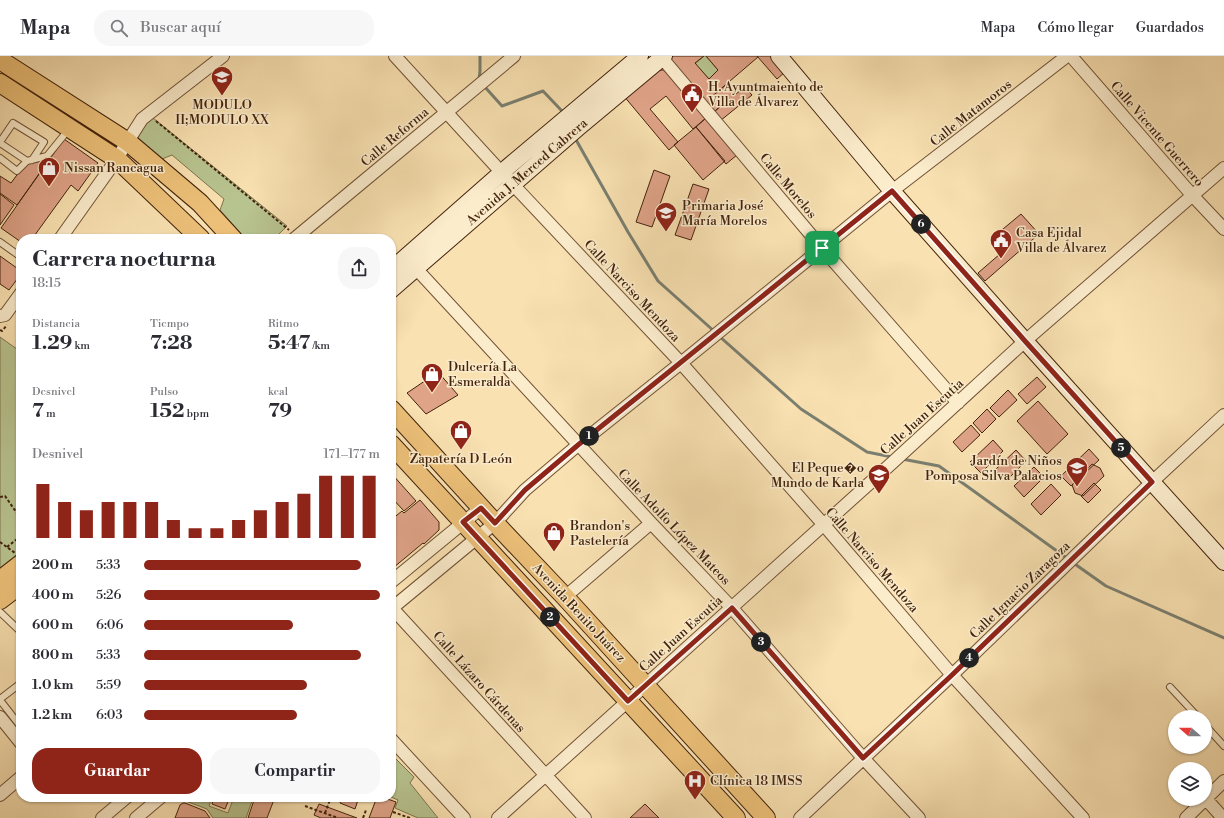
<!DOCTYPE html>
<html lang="es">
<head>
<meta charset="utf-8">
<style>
	body { margin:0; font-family:"Libre Bodoni",serif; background:#f7f7f7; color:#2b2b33; height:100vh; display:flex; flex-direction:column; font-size:15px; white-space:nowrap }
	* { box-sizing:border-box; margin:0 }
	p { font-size:13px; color:#7c7c81 }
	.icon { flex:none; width:22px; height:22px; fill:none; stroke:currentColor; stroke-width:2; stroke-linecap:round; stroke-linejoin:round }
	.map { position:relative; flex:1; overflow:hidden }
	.sheet { position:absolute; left:16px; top:178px; width:380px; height:568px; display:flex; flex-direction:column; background:#fff; border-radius:16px; box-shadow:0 1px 3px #0004 }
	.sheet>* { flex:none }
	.needle { width:26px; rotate:291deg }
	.tools { position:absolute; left:1168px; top:654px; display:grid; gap:8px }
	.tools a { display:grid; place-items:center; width:44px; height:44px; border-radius:50%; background:#fff; box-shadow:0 1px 3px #0004; font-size:20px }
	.pin { position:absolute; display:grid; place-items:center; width:34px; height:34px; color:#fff; margin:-17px; border-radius:8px; box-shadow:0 2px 6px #0006 }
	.km { position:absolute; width:20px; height:20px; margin:-10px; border-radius:50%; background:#222; color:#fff; font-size:11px; line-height:20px; text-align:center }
	.round { display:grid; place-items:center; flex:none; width:42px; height:42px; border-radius:16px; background:#f7f7f7 }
	.head { display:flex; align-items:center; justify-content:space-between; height:68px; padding:0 16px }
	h1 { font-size:22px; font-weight:700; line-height:30px }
	.figures { display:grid; grid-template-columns:repeat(3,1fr); gap:6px; height:68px; padding:4px 16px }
	.figures div { display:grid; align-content:center }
	.figures b { font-size:20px; font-weight:700 }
	.figures small { font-size:11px; font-weight:400 }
	.figures p { font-size:11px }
	.chart { height:112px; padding:8px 16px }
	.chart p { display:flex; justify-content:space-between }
	.chart svg { width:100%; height:72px; margin-top:4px; stroke:#8f2418; stroke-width:6 }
	.action { display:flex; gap:8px; margin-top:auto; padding:8px 16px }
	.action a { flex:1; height:46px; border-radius:16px; background:#8f2418; color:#fff; font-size:16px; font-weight:700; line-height:46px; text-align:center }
	.action a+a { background:#f7f7f7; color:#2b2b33 }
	ul { padding:0 16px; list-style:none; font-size:13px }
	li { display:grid; grid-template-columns:64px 48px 1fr; align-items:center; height:30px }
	li i { height:10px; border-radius:5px; background:#8f2418 }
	header { display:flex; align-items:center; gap:24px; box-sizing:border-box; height:56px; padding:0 20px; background:#fff; border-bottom:1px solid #e1e1e2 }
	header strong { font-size:19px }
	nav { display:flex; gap:22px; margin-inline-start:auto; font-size:14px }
	.search { width:280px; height:36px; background:#f7f7f7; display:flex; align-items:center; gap:10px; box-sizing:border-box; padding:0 14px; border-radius:16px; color:#7c7c81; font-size:15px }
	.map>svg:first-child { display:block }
</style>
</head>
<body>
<header>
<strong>Mapa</strong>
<div class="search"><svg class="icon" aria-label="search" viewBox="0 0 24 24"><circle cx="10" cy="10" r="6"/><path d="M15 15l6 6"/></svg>Buscar aquí</div>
<nav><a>Mapa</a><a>Cómo llegar</a><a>Guardados</a></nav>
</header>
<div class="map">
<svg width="1224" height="762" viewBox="0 0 1224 762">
	<rect width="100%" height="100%" fill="#f9e1b1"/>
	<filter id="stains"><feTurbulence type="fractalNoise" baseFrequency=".005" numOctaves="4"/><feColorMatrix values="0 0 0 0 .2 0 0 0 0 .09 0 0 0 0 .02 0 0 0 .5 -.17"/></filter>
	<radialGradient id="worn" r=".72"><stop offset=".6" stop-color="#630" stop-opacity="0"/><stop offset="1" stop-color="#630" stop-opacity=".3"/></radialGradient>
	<!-- green -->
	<path fill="#b8c490" stroke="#7e744e" d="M704 0H706L718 14 709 23 695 8Z
		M153 62 287 170 274 183H246L220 154 224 143 172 99 162 103 138 84 140 73Z
		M0 281 21 296V495L0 512Z
		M391 698 414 721 410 727 438 762H418L395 752 398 744 391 741Z
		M178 741H212L209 750 228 757 234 741H242L252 745 246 762H213L207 753 183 744 181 745Z"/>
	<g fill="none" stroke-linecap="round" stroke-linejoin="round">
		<!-- stream -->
		<path stroke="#7a7f70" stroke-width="3" d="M479 24 480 15V0
			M484 30 502 50 543 35 561 54 564 59
			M575 82 628 176 658 225 715 276
			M719 280 801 353 867 396 892 401
			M902 403 939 410 1068 503
			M1072 506 1106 530 1224 582"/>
	</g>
	<!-- building -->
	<path fill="#dfa388" stroke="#43230d" d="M672 0H704L695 7 709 23 718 14 706 0H757L758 1 709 43 713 47 719 43 723 48 713 57 668 3Z
		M757 0H771L785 16 777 23Z
		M654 14H664L706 62 693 73 666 40 650 53 678 86 669 94 623 39Z
		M727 28 736 38 745 31 752 39 720 65 713 57 723 48 719 43 713 47 709 43Z
		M706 62 737 99 726 108 696 71Z
		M696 71 725 105 703 124 674 89Z
		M64 83 98 107 78 135 71 129 32 183H21V186L1 172Z
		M42 105 46 108 17 149 0 137V120L11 127 25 108Z
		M654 114 670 120 652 171 636 166Z
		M693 128 709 133 691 184 675 179Z
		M0 138 14 149 0 169Z
		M1021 158 1039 178 985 225 978 217 1008 191 997 178Z
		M0 200 21 215V218L9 234 0 228Z
		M438 316 458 339 426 358 407 337Z
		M1037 321 1046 331 1027 348 1018 338Z
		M1008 334 1017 344 999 361 990 352Z
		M1038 345 1068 378 1047 398 1017 365Z
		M987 353 996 363 982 377 973 367Z
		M971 369 980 379 962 396 953 386Z
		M993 384 1003 395 981 417 970 406Z
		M1089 393 1099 404 1071 430 1061 420Z
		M1016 394 1026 405 1006 425 995 414Z
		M1092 408 1100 412 1104 420 1083 440 1075 437 1072 429Z
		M1034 411 1044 421 1024 441 1014 430Z
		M391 417 416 445 404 455 391 441Z
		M1094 427 1101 434 1088 447 1081 440Z
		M1051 428 1061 439 1041 459 1031 448Z
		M420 444 439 466V474L424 488 423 487 393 512 391 509V464L402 455 404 457Z
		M214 741H230L225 753 212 748Z
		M255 741H275L267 762H248Z
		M342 741H359L355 753 340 747Z
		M377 741H382L396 746 390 762H369Z
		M183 747H185L205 755 210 762H175L180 749Z
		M319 748 357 762H321L314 759Z
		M645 748 659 762H630Z"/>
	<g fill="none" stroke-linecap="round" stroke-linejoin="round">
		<!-- lane casing -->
		<g stroke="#705236" stroke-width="8">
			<path id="lane" d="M0 86 13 67 44 86 32 104
				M0 87 27 105
				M0 102 17 115 27 105 47 100 69 73
				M0 186 21 201
				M0 556 21 576
				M1170 631 1198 661
				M0 643 21 627
				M0 644 21 671
				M1205 669 1224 690"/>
		</g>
		<!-- street casing -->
		<g stroke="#705236" stroke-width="14">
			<path id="street" d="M395 0 502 117 681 307 824 469 952 619 1083 762
				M1071 0 1192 139 1224 173
				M662 2 822 192 958 347
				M60 183 114 107 142 63 223 0
				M294 183 514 0
				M411 207 651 467 732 552 863 702 919 762
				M0 260 5 259 21 237
				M391 526 481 452
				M565 541 651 467
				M392 552 585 762
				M391 553 495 467 525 434 578 389 681 307 892 135 1067 0
				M0 661 21 687
				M391 683 464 762
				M0 739 21 721
				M1206 743 1223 762
				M102 762 127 741
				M136 762 161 741
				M498 762 892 407 1025 285 1224 112
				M800 762 952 619 1152 426 1224 359
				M1186 762 1224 725"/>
		</g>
		<!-- secondary casing -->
		<g stroke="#43230d" stroke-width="18">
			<path id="secondary" d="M779 0 892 135 1025 285 1224 506
				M391 214 508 111 640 0
				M391 234 579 71 664 0"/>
		</g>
		<!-- primary casing -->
		<g stroke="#43230d" stroke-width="20">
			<path id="primary" d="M0 4 128 86 200 147 233 183
				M0 27 117 103 201 183
				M391 353 495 467 565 541 766 762
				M391 388 736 762
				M0 524 21 508
				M0 544 21 528"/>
		</g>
		<!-- path -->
		<path stroke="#43230d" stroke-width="2" stroke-dasharray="3 2" stroke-linecap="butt" d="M156 65 289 174
			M0 274 2 275 7 269
			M0 441 5 440 21 463
			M0 486 15 497
			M7 491 21 480
			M305 750 338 762
			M393 756 410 762
			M325 757 331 741
			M363 762 366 754"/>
		<!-- lane -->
		<use href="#lane" stroke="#fbeccc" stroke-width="6"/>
		<!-- street -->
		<use href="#street" stroke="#fbeccc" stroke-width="12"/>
		<!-- secondary -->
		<use href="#secondary" stroke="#fbeccc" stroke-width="16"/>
		<!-- primary -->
		<use href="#primary" stroke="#ecc078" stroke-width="18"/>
	</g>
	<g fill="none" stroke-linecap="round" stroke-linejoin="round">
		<!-- route casing -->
		<g stroke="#fff" stroke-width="8">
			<path id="route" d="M892 135 1025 285 1152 426 952 619 863 702 732 552 628 645 463 466 481 452 495 467 525 434 578 389 680 307Z"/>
		</g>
		<!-- route -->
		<use href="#route" stroke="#8f2418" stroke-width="5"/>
	</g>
	<!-- icons -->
	<defs>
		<g id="school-pin" transform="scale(1.15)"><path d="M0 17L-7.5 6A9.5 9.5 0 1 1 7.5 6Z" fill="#8f2418" stroke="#fbeccc"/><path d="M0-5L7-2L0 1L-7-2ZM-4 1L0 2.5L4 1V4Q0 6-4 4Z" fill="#fff"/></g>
		<g id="civic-pin" transform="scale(1.15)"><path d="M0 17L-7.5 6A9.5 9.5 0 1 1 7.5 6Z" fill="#8f2418" stroke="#fbeccc"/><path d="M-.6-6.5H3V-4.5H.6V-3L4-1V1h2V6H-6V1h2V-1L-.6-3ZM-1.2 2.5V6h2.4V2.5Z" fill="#fff"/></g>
		<g id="shop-pin" transform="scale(1.15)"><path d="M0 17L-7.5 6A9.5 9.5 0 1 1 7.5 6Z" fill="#8f2418" stroke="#fbeccc"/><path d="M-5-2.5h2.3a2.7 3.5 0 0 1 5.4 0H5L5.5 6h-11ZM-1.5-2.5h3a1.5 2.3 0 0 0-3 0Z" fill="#fff"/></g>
		<g id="hospital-pin" transform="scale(1.15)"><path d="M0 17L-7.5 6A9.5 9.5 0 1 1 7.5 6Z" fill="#8f2418" stroke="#fbeccc"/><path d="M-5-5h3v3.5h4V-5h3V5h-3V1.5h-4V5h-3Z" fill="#fff"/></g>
	</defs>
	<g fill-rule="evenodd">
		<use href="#school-pin" x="222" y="21"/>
		<use href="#civic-pin" x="692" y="38"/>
		<use href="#shop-pin" x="49" y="112"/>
		<use href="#school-pin" x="666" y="157"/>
		<use href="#civic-pin" x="1001" y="184"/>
		<use href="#shop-pin" x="432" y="318"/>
		<use href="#shop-pin" x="461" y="375"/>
		<use href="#school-pin" x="1077" y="412"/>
		<use href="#school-pin" x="879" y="419"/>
		<use href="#shop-pin" x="554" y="477"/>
		<use href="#hospital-pin" x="695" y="725"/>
	</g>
	<g text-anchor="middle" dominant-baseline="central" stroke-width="3" stroke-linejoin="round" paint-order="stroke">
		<!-- poi labels -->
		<g font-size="13" fill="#43230d" stroke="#fbeccc" text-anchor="start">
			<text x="708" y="31">H. Ayuntmaiento de<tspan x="708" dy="15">Villa de Álvarez</tspan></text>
			<text x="222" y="49" text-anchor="middle">MODULO<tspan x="222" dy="15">II;MODULO XX</tspan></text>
			<text x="64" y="112">Nissan Rancagua</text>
			<text x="682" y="150">Primaria José<tspan x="682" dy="15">María Morelos</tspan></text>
			<text x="1016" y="177">Casa Ejidal<tspan x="1016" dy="15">Villa de Álvarez</tspan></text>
			<text x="448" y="311">Dulcería La<tspan x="448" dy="15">Esmeralda</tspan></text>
			<text x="461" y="403" text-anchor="middle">Zapatería D León</text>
			<text x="1062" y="405" text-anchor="end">Jardín de Niños<tspan x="1062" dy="15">Pomposa Silva Palacios</tspan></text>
			<text x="864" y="412" text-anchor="end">El Peque�o<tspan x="864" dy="15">Mundo de Karla</tspan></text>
			<text x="570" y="470">Brandon's<tspan x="570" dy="15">Pastelería</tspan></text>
			<text x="710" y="725">Clínica 18 IMSS</text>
		</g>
		<!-- street labels -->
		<g font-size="13" fill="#43230d" stroke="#fbeccc">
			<text transform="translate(971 57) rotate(-38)">Calle Matamoros</text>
			<text transform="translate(1157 78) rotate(49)">Calle Vicente Guerrero</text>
			<text transform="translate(395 81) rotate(-40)">Calle Reforma</text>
			<text transform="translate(527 116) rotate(-41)">Avenida J. Merced Cabrera</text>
			<text transform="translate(788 130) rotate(50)">Calle Morelos</text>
			<text transform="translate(632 235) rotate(47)">Calle Narciso Mendoza</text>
			<text transform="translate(922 361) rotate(-42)">Calle Juan Escutia</text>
			<text transform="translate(674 471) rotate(46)">Calle Adolfo López Mateos</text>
			<text transform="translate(872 504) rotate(49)">Calle Narciso Mendoza</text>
			<text transform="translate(1020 534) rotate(-44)">Calle Ignacio Zaragoza</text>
			<text transform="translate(579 557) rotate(47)">Avenida Benito Juárez</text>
			<text transform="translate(681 578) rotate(-42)">Calle Juan Escutia</text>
			<text transform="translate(479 626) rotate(48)">Calle Lázaro Cárdenas</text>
		</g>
	</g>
	<rect width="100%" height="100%" filter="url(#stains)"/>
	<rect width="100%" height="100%" fill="url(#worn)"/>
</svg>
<div class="tools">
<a><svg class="needle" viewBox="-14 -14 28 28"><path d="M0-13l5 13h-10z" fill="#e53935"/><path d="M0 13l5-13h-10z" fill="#7c7c81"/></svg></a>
<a><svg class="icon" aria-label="layers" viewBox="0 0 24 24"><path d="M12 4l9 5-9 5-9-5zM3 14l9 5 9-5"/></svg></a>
</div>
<div class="pin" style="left:822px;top:192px;background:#1e9e55"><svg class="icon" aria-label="arrive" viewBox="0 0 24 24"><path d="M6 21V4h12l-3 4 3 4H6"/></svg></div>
<b class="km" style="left:589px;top:380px">1</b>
<b class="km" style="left:550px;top:561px">2</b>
<b class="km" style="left:761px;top:586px">3</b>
<b class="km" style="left:969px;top:602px">4</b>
<b class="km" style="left:1121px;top:392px">5</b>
<b class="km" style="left:921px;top:168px">6</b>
<section class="sheet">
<div class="head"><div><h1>Carrera nocturna</h1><p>18:15</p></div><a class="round"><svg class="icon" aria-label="share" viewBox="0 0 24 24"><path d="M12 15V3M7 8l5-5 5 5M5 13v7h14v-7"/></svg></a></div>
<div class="figures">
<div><p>Distancia</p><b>1.29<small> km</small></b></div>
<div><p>Tiempo</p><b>7:28</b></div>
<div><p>Ritmo</p><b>5:47<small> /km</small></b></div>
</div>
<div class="figures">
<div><p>Desnivel</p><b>7<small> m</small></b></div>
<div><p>Pulso</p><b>152<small> bpm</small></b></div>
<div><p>kcal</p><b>79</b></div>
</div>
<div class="chart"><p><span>Desnivel</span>171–177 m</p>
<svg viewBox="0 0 160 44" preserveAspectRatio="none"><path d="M5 44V11M15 44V22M25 44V27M35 44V22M45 44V22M55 44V22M65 44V33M75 44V38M85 44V38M95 44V33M105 44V27M115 44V22M125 44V17M135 44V6M145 44V6M155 44V6"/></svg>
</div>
<ul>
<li><b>200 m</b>5:33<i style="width:92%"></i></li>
<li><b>400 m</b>5:26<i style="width:100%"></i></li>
<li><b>600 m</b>6:06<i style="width:63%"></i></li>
<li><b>800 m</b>5:33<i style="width:92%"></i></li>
<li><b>1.0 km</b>5:59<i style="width:69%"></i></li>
<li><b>1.2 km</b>6:03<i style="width:65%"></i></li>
</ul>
<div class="action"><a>Guardar</a><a>Compartir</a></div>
</section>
</div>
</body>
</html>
